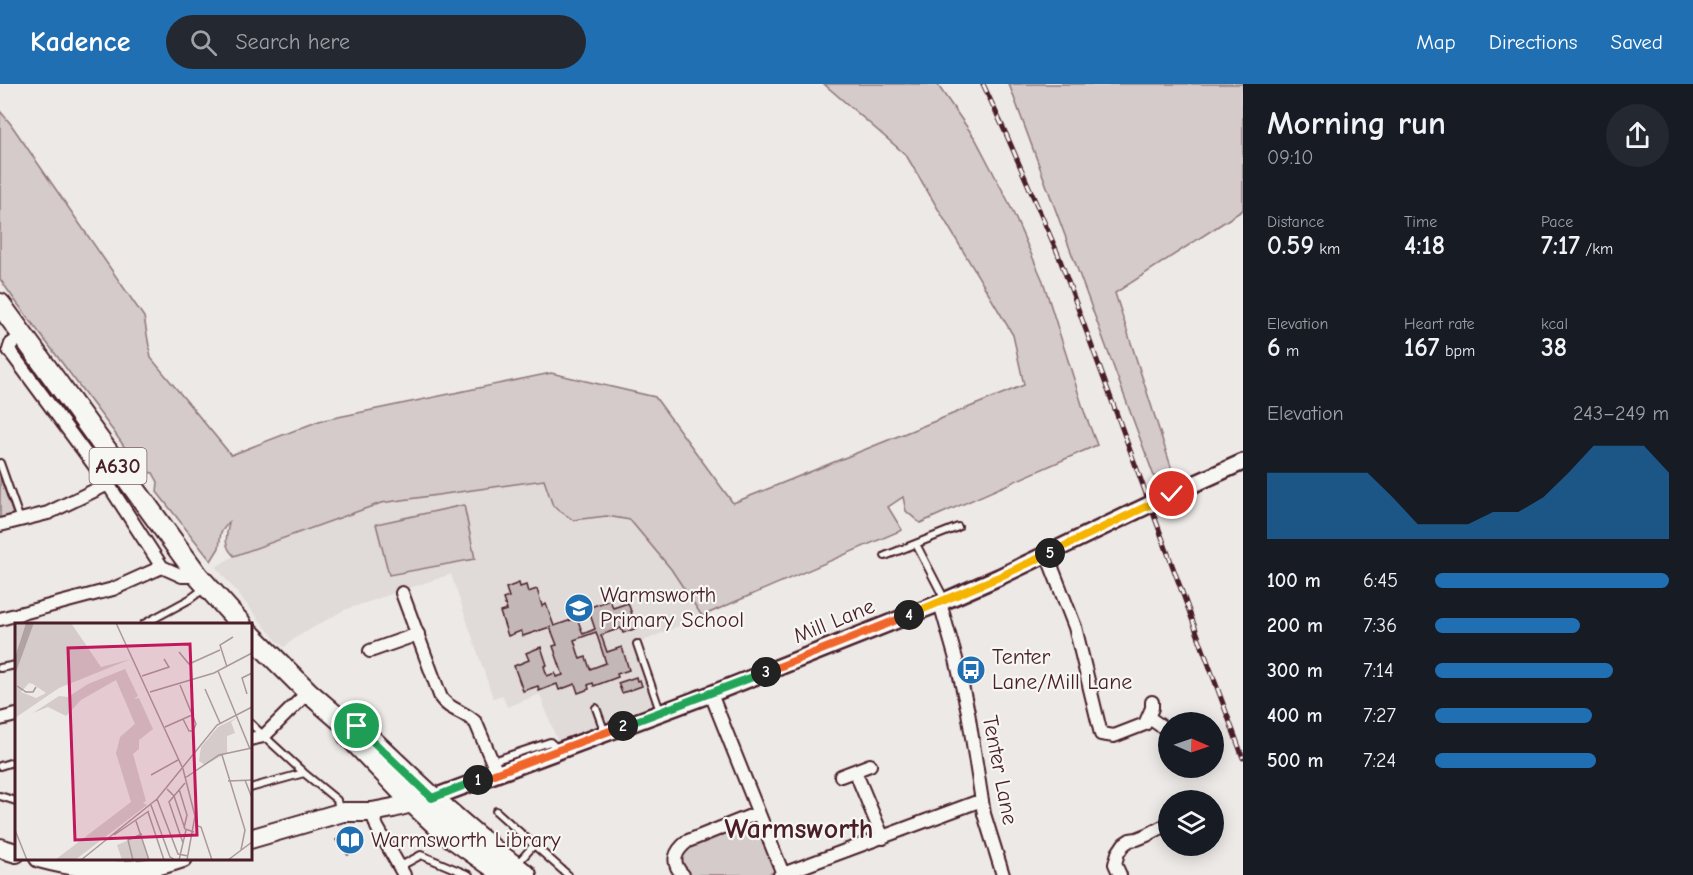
<!DOCTYPE html>
<html lang="en">
<head>
<meta charset="utf-8">
<style>
	body { margin:0; font-family:"Comic Neue",sans-serif; background:#242831; color:#f1f3f6; height:100vh; display:flex; flex-direction:column; font-size:22px; white-space:nowrap }
	* { box-sizing:border-box; margin:0 }
	p { font-size:20px; color:#9ea1a6 }
	.icon { flex:none; width:33px; height:33px; fill:none; stroke:currentColor; stroke-width:2; stroke-linecap:round; stroke-linejoin:round }
	.map { position:relative; flex:1; overflow:hidden }
	.details { display:flex; flex-direction:column; background:#171b24; width:450px }
	.details>* { flex:none }
	.needle { width:39px; rotate:92deg }
	.buttons { position:absolute; left:1158px; top:628px; display:grid; gap:12px }
	.buttons a { display:grid; place-items:center; width:66px; height:66px; border-radius:50%; background:#171b24; box-shadow:0 3px 15px #0003; font-size:30px }
	.pin { position:absolute; display:grid; place-items:center; width:51px; height:51px; color:#fff; margin:-26px; border:3px solid #fff; border-radius:50%; box-shadow:0 2px 6px #0007 }
	.km { position:absolute; width:30px; height:30px; margin:-15px; border-radius:50%; background:#222; color:#fff; font-size:16px; line-height:30px; text-align:center }
	.round { display:grid; place-items:center; flex:none; width:63px; height:63px; border-radius:32px; background:#242831 }
	.head { display:flex; align-items:center; justify-content:space-between; height:102px; padding:0 24px }
	h1 { font-size:33px; font-weight:600; line-height:45px }
	.stats { display:grid; grid-template-columns:repeat(3,1fr); gap:9px; height:102px; padding:6px 24px }
	.stats div { display:grid; align-content:center }
	.stats b { font-size:26px; font-weight:600 }
	.stats small { font-size:16px; font-weight:400 }
	.stats p { font-size:16px }
	.chart { height:168px; padding:12px 24px }
	.chart p { display:flex; justify-content:space-between }
	.chart svg { width:100%; height:108px; margin-top:6px; fill:#1f6fb2; opacity:.7 }
	ul { padding:0 24px; list-style:none; font-size:20px }
	li { display:grid; grid-template-columns:96px 72px 1fr; align-items:center; height:45px }
	li i { height:15px; border-radius:8px; background:#1f6fb2 }
	header { display:flex; align-items:center; gap:36px; box-sizing:border-box; height:84px; padding:0 30px; background:#1f6fb2; color:#fff }
	header strong { font-size:28px }
	nav { display:flex; gap:33px; margin-inline-start:auto; font-size:21px }
	.search { width:420px; height:54px; background:#242831; display:flex; align-items:center; gap:15px; box-sizing:border-box; padding:0 21px; border-radius:33px; color:#9ea1a6; font-size:22px }
	main { display:flex; flex:1; min-height:0 }
	.map>svg:first-child { display:block }
</style>
</head>
<body>
<header>
<strong>Kadence</strong>
<div class="search"><svg class="icon" aria-label="search" viewBox="0 0 24 24"><circle cx="10" cy="10" r="6"/><path d="M15 15l6 6"/></svg>Search here</div>
<nav><a>Map</a><a>Directions</a><a>Saved</a></nav>
</header>
<main>
<div class="map">
<svg width="1243" height="791" viewBox="0 0 1243 791">
	<rect width="100%" height="100%" fill="#ece9e6"/>
	<filter id="ink" filterUnits="userSpaceOnUse"><feTurbulence type="fractalNoise" baseFrequency=".0167" numOctaves="2"/><feDisplacementMap in="SourceGraphic" scale="12" xChannelSelector="R" yChannelSelector="G"/><feConvolveMatrix kernelMatrix="1 2 1 2 8 2 1 2 1" color-interpolation-filters="sRGB"/></filter>
	<g filter="url(#ink)">
		<!-- built -->
		<path fill="#e0dad8" d="M544 396 553 422 573 436 607 432 630 436 671 485 702 532 641 558 660 619 557 656 540 610 507 623 502 611 493 614 451 490 344 526 295 554 284 563 276 556 216 483 234 472 381 419Z"/>
		<!-- green -->
		<path fill="#d4cbca" stroke="#8f757a" stroke-width="1.5" d="M824 0H937L976 56 1008 117 1043 197 1084 327 1097 361 920 439 906 427 903 413 888 423 902 446 702 532 671 485 630 436 607 432 573 436 553 422 544 396 381 419 234 472C222 460 227 452 229 438L221 448 219 464 211 477 157 408 158 398 153 389 141 387 114 348 14 215 0 195V27L10 39 144 233 151 274 231 371 319 337 551 289 655 313 733 419 1024 301 1013 251 906 71Z
			M1009 0H1243V126L1115 209 1175 395 1158 403Z
			M0 393 13 430 0 434Z
			M464 421 475 475 389 491 376 440Z
			M746 739H753L758 743 776 787 767 791H690L683 785 680 779 685 764Z"/>
		<!-- building -->
		<path fill="#c4b7b7" stroke="#4a1f2b" stroke-width="1.5" fill-rule="evenodd" d="M519 499 520 503 526 501 528 508 537 505 542 522 546 520 554 542 577 534 583 550 595 545 588 524 610 516 613 524 628 519 637 544 623 549 621 544 601 551 607 568 622 563 629 586 617 590 618 593 594 602 593 599 588 601 589 605 578 609 575 600 559 606 557 600 539 607 538 602 523 607 514 582 529 576 526 569 541 563 547 581 544 582 547 592 555 589 556 593 563 591 553 562 557 561 550 543 523 552 521 547 508 552 500 528 507 526 503 515 509 513 506 504ZM596 548 606 579 590 585 586 573 580 575 574 556Z
			M636 593 637 597 640 596 642 602 622 609 618 599Z
			M350 745 362 759 348 771 336 756Z"/>
		<g fill="none" stroke-linecap="round" stroke-linejoin="round">
			<!-- service casing -->
			<g stroke="#4a1f2b" stroke-width="10">
				<path id="service" d="M0 379 20 436
					M916 460 945 516
					M885 472 958 443
					M144 540 190 515 205 504
					M637 560 660 627
					M0 584 16 581
					M596 624 605 649
					M250 639 304 689 337 716 339 726
					M493 677 550 658 559 666
					M0 682 16 677
					M250 704 304 689
					M0 712 16 717
					M496 727 534 761
					M517 780 534 761 568 791
					M399 783 421 771 469 791"/>
			</g>
			<!-- minor casing -->
			<g stroke="#4a1f2b" stroke-width="16">
				<path id="minor" d="M23 251 11 260 9 266 108 400 162 483 182 492H198
					M0 441 48 429 108 400
					M1047 471 1075 543 1101 650 1114 652 1145 640 1152 624V618
					M402 509 441 614C449 626 466 628 476 639L497 689
					M940 519 956 575 968 628 984 730 1003 791
					M0 535 113 505 162 483
					M370 567 418 550
					M711 610 783 790
					M1148 633 1161 642
					M0 635 16 631
					M250 655 264 652 308 608
					M855 687 883 754
					M841 692 870 681
					M1194 717 1195 716
					M372 728 377 743 404 791
					M683 791C670 778 675 767 688 757L758 729
					M780 791 982 716
					M1120 791 1115 780 1118 769 1124 760 1130 756 1137 755 1147 751 1168 740"/>
			</g>
			<!-- tertiary casing -->
			<g stroke="#4a1f2b" stroke-width="20">
				<path id="tertiary" d="M1172 410 1243 378
					M432 714 711 610 940 519 999 493 1134 428"/>
			</g>
			<!-- secondary casing -->
			<g stroke="#4a1f2b" stroke-width="22">
				<path id="secondary" d="M250 755 343 728H372L393 724 426 715
					M0 764 16 769
					M39 774C73 783 111 789 146 784 159 782 171 778 183 774"/>
			</g>
			<!-- primary casing -->
			<g stroke="#4a1f2b" stroke-width="24">
				<path id="primary" d="M0 220 198 492 241 540
					M250 550 308 608 345 640 357 642C411 694 465 746 526 791
					M348 651 414 720 444 748 505 791"/>
			</g>
			<!-- service -->
			<use href="#service" stroke="#f6f6f2" stroke-width="6"/>
			<!-- minor -->
			<use href="#minor" stroke="#f6f6f2" stroke-width="12"/>
			<!-- tertiary -->
			<use href="#tertiary" stroke="#f6f6f2" stroke-width="15"/>
			<!-- secondary -->
			<use href="#secondary" stroke="#f6f6f2" stroke-width="18"/>
			<!-- primary -->
			<use href="#primary" stroke="#f6f6f2" stroke-width="20"/>
			<!-- rail casing -->
			<g stroke="#4a1f2b" stroke-width="5">
				<path id="rail" d="M983 0 1007 52 1058 170 1243 674"/>
			</g>
			<!-- rail -->
			<use href="#rail" stroke="#f6f6f2" stroke-width="3" stroke-dasharray="9" stroke-linecap="butt"/>
			<!-- tertiary-bridge casing -->
			<g stroke="#4a1f2b" stroke-width="20" stroke-linecap="butt">
				<path id="tertiary-bridge" d="M1134 428 1172 410"/>
			</g>
			<!-- tertiary-bridge -->
			<use href="#tertiary-bridge" stroke="#f6f6f2" stroke-width="15"/>
		</g>
	</g>
	<g fill="none" stroke-linecap="round" stroke-linejoin="round" filter="url(#ink)">
		<!-- split-1 casing -->
		<g stroke="#fff" stroke-width="12">
			<path id="split-1" d="M357 642 432 714 478 696"/>
		</g>
		<!-- split-2 casing -->
		<g stroke="#fff" stroke-width="12">
			<path id="split-2" d="M478 696 623 642"/>
		</g>
		<!-- split-3 casing -->
		<g stroke="#fff" stroke-width="12">
			<path id="split-3" d="M623 642 766 588"/>
		</g>
		<!-- split-4 casing -->
		<g stroke="#fff" stroke-width="12">
			<path id="split-4" d="M766 588 909 531"/>
		</g>
		<!-- split-5 casing -->
		<g stroke="#fff" stroke-width="12">
			<path id="split-5" d="M909 531 999 493 1050 469"/>
		</g>
		<!-- split-6 casing -->
		<g stroke="#fff" stroke-width="12">
			<path id="split-6" d="M1050 469 1172 410"/>
		</g>
		<!-- split-1 -->
		<use href="#split-1" stroke="#22a559" stroke-width="8"/>
		<!-- split-2 -->
		<use href="#split-2" stroke="#f0652b" stroke-width="8"/>
		<!-- split-3 -->
		<use href="#split-3" stroke="#22a559" stroke-width="8"/>
		<!-- split-4 -->
		<use href="#split-4" stroke="#f0652b" stroke-width="8"/>
		<!-- split-5 -->
		<use href="#split-5" stroke="#f5b400" stroke-width="8"/>
		<!-- split-6 -->
		<use href="#split-6" stroke="#f5b400" stroke-width="8"/>
	</g>
	<!-- icons -->
	<defs>
		<g id="school-disc" transform="scale(1.5)"><circle r="9.5" fill="#1f6fb2" stroke="#f6f6f2"/><path d="M0-5L7-2L0 1L-7-2ZM-4 1L0 2.5L4 1V4Q0 6-4 4Z" fill="#fff"/></g>
		<g id="bus-disc" transform="scale(1.5)"><circle r="9.5" fill="#1f6fb2" stroke="#f6f6f2"/><path d="M-5-6H5V4H4V6H2V4H-2V6H-4V4H-5ZM-3.5-4V0h7V-4ZM-3.5 1.2v1.5H-2V1.2ZM2 1.2v1.5H3.5V1.2Z" fill="#fff"/></g>
		<g id="library-disc" transform="scale(1.5)"><circle r="9.5" fill="#1f6fb2" stroke="#f6f6f2"/><path d="M-6-4Q-3-5.5-.7-3.5V5Q-3 3-6 4ZM6-4Q3-5.5 .7-3.5V5Q3 3 6 4Z" fill="#fff"/></g>
	</defs>
	<g fill-rule="evenodd">
		<use href="#school-disc" x="579" y="524"/>
		<use href="#bus-disc" x="971" y="586"/>
		<use href="#library-disc" x="350" y="756"/>
	</g>
	<g text-anchor="middle" dominant-baseline="central" stroke-width="4.5" stroke-linejoin="round" paint-order="stroke">
		<!-- shield labels -->
		<rect fill="#f6f6f2" stroke="#7e6067" stroke-width="1.5" x="89.5" y="364" width="57" height="36" rx="4.5"/>
		<g font-size="21" font-weight="bold" fill="#4a1f2b">
			<text x="118" y="382">A630</text>
		</g>
		<!-- poi labels -->
		<g font-size="22" fill="#4a1f2b" stroke="#f6f6f2" text-anchor="start">
			<text x="600" y="511">Warmsworth<tspan x="600" dy="25">Primary School</tspan></text>
			<text x="992" y="573">Tenter<tspan x="992" dy="25">Lane/Mill Lane</tspan></text>
			<text x="371" y="756">Warmsworth Library</text>
		</g>
		<!-- street labels -->
		<g font-size="22" fill="#4a1f2b" stroke="#f6f6f2">
			<text transform="translate(834 537) rotate(-22)">Mill Lane</text>
			<text transform="translate(1000 686) rotate(79)">Tenter Lane</text>
		</g>
		<!-- district labels -->
		<g font-size="28" font-weight="bold" fill="#4a1f2b" stroke="#f6f6f2">
			<text x="799" y="745">Warmsworth</text>
		</g>
	</g>
	<!-- overview -->
	<g transform="translate(15 539)">
		<rect width="237" height="237" fill="#ece9e6"/>
		<path d="M0 0H11L0 34ZM19 0H56L86 44 116 36 44 65 0 95V52ZM14 60 18 61 31 70 21 75 6 69ZM110 46 123 73 119 76 124 75 138 106 124 117V126L118 131 131 178 128 180 132 182 60 237H40L116 179 101 130 105 114 120 101 101 57 66 77 51 93 33 84 18 90 44 73 53 74 73 61ZM223 94 216 99 220 110 212 113V130L190 142 184 138 186 124 203 104ZM126 212 134 237H107L102 222Z" fill="#d4cbca" fill-rule="evenodd"/>
		<path d="M11 0H19L0 52V34Z" fill="#b1a2a3"/>
		<path fill="none" stroke="#ab989b" stroke-width="1.5" d="M101 0 168 146M164 29 174 41 205 27M212 44 205 22 218 14M203 48 235 126M127 53 154 44 149 36M165 62 181 101 178 108H174L168 96M2 63 11 69H18L21 64M190 66 205 100M135 69 199 50 237 30M232 71 227 55 237 50M150 104 177 92M207 132 230 207 226 227M168 146 180 193 172 237M136 152 163 137M170 155 204 132 237 125M230 157 237 175M213 158 237 157M152 166 159 173 170 206 179 209M164 166 172 192 169 205M142 176 163 231 173 233M136 182 155 234 160 237M133 189 149 237M121 198 134 237M180 202 186 204 197 237M0 207 12 237M99 212 134 188M168 220 154 179 170 160M66 237 142 176 202 102 237 84M118 237 113 217 127 211M164 237 171 207M213 237 237 219"/>
		<path fill="#c2185b" fill-opacity="0.15" stroke="#c2185b" stroke-width="3" d="M175 21 182 212 60 217 53 25Z"/>
		<rect width="237" height="237" fill="none" stroke="#4a1f2b" stroke-width="3"/>
	</g>
</svg>
<div class="buttons">
<a><svg class="needle" viewBox="-14 -14 28 28"><path d="M0-13l5 13h-10z" fill="#e53935"/><path d="M0 13l5-13h-10z" fill="#9ea1a6"/></svg></a>
<a><svg class="icon" aria-label="layers" viewBox="0 0 24 24"><path d="M12 4l9 5-9 5-9-5zM3 14l9 5 9-5"/></svg></a>
</div>
<div class="pin" style="left:357px;top:642px;background:#1e9e55"><svg class="icon" aria-label="arrive" viewBox="0 0 24 24"><path d="M6 21V4h12l-3 4 3 4H6"/></svg></div>
<div class="pin" style="left:1172px;top:410px;background:#d93025"><svg class="icon" aria-label="check" viewBox="0 0 24 24"><path d="M5 12l5 5 9-10"/></svg></div>
<b class="km" style="left:478px;top:696px">1</b>
<b class="km" style="left:623px;top:642px">2</b>
<b class="km" style="left:766px;top:588px">3</b>
<b class="km" style="left:909px;top:531px">4</b>
<b class="km" style="left:1050px;top:469px">5</b>
</div>
<section class="details">
<div class="head"><div><h1>Morning run</h1><p>09:10</p></div><a class="round"><svg class="icon" aria-label="share" viewBox="0 0 24 24"><path d="M12 15V3M7 8l5-5 5 5M5 13v7h14v-7"/></svg></a></div>
<div class="stats">
<div><p>Distance</p><b>0.59<small> km</small></b></div>
<div><p>Time</p><b>4:18</b></div>
<div><p>Pace</p><b>7:17<small> /km</small></b></div>
</div>
<div class="stats">
<div><p>Elevation</p><b>6<small> m</small></b></div>
<div><p>Heart rate</p><b>167<small> bpm</small></b></div>
<div><p>kcal</p><b>38</b></div>
</div>
<div class="chart"><p><span>Elevation</span>243–249 m</p>
<svg viewBox="0 0 160 44" preserveAspectRatio="none"><path d="M0 44V17L10 17L20 17L30 17L40 17L50 27L60 38L70 38L80 38L90 33L100 33L110 27L120 17L130 6L140 6L150 6L160 17V44z"/></svg>
</div>
<ul>
<li><b>100 m</b>6:45<i style="width:100%"></i></li>
<li><b>200 m</b>7:36<i style="width:62%"></i></li>
<li><b>300 m</b>7:14<i style="width:76%"></i></li>
<li><b>400 m</b>7:27<i style="width:67%"></i></li>
<li><b>500 m</b>7:24<i style="width:69%"></i></li>
</ul>
</section>
</main>
</body>
</html>
